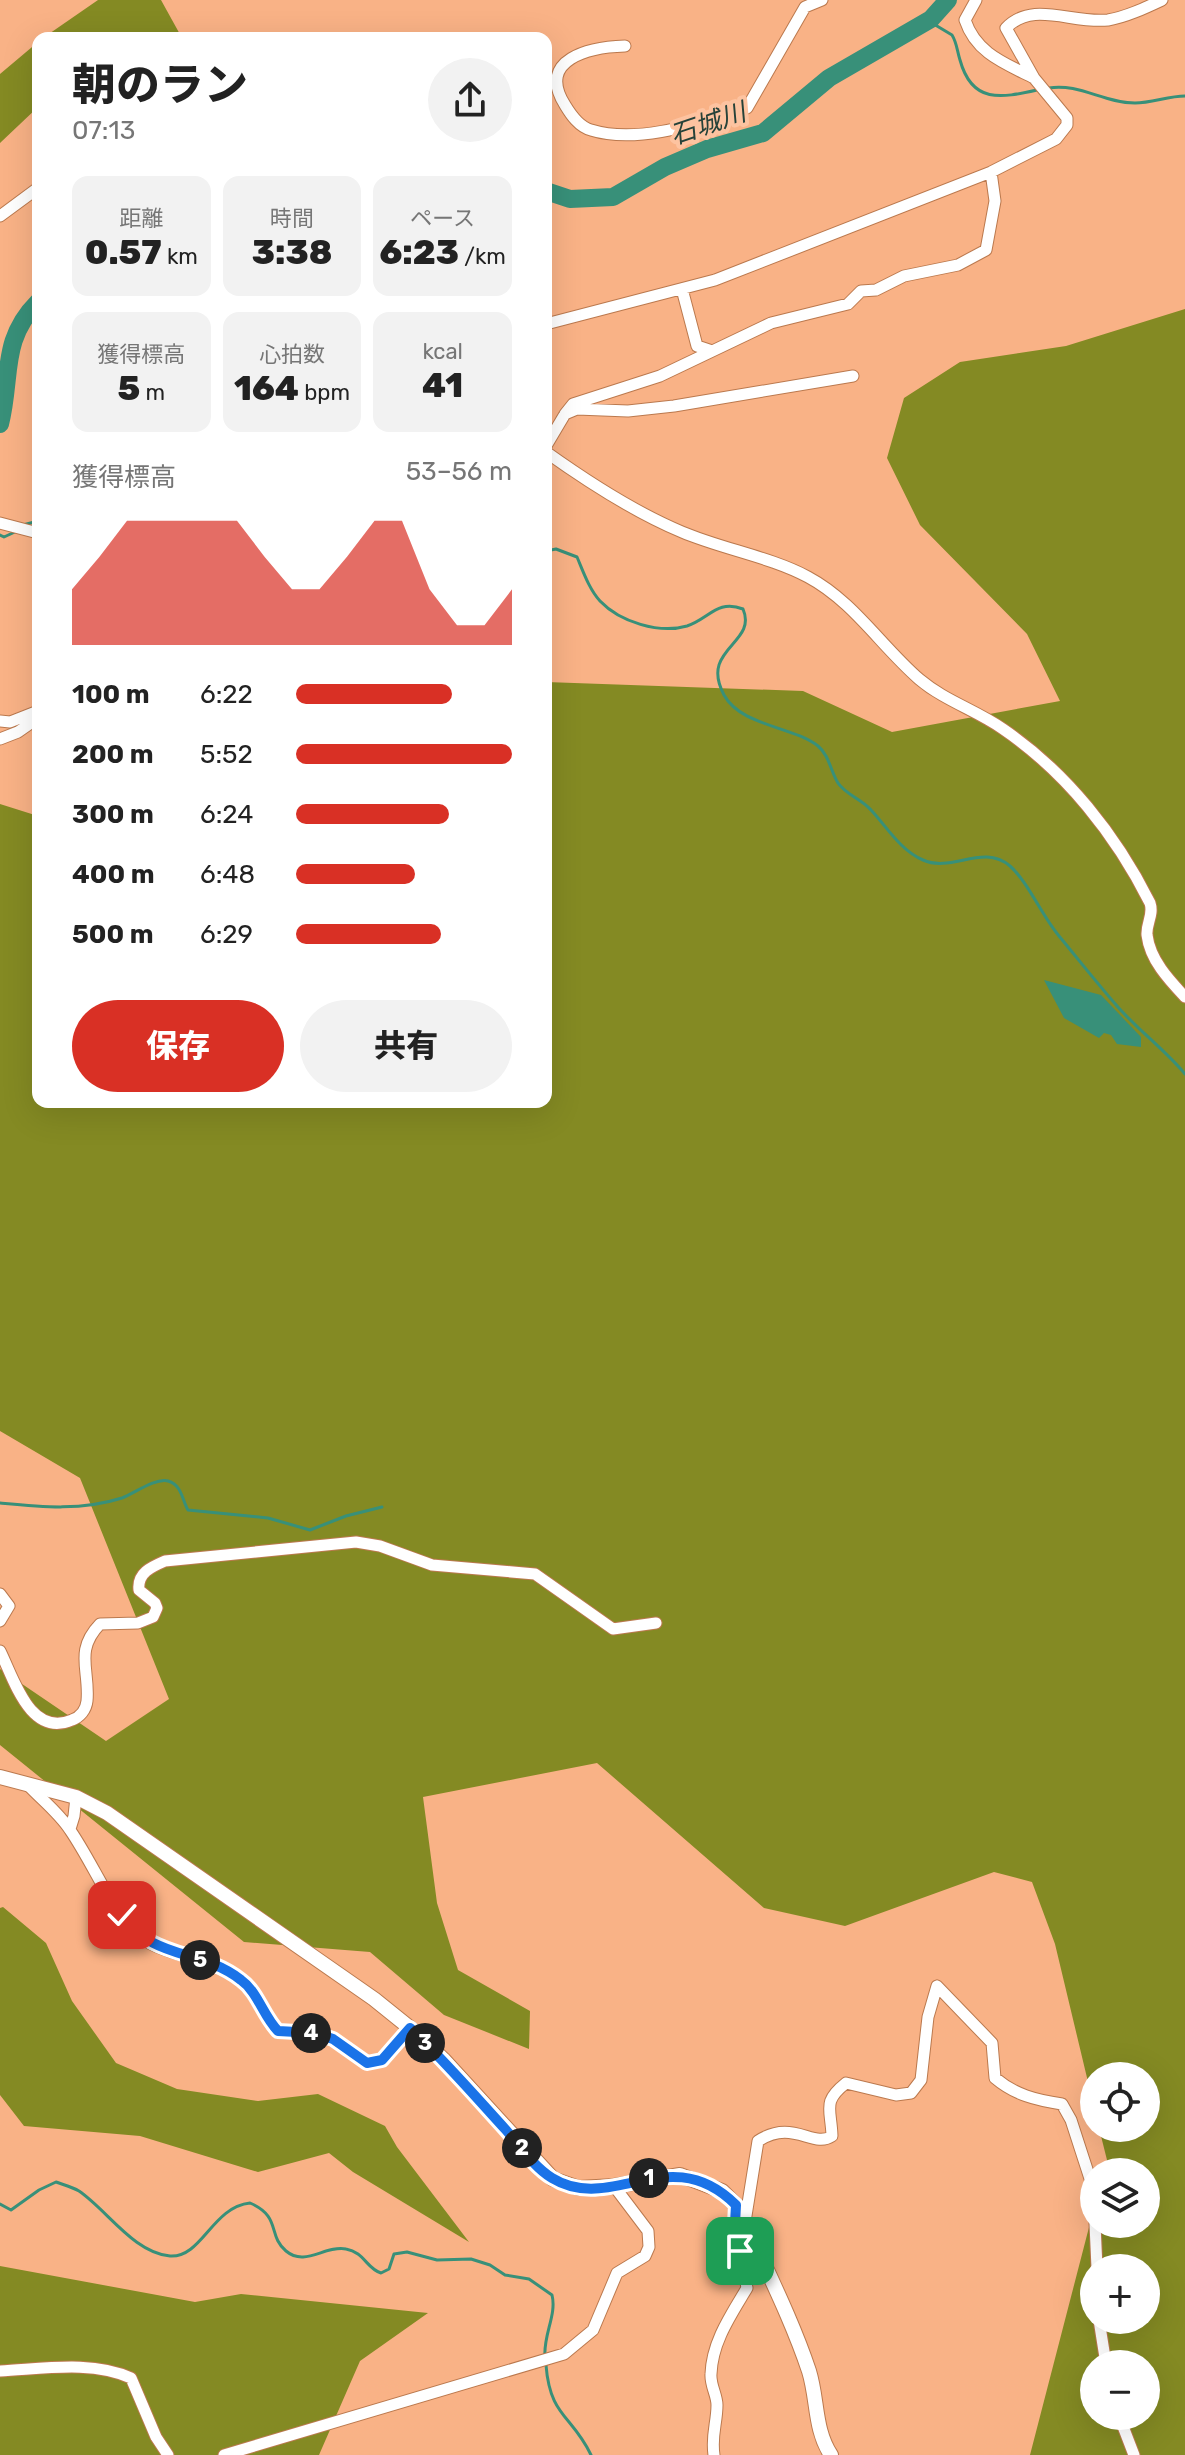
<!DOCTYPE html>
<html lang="ja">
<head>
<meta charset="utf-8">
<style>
	body { margin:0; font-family:Rubik,"Noto Sans JP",sans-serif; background:#f2f2f2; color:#222; height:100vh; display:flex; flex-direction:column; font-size:30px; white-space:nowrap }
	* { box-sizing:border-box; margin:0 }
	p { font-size:26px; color:#767676 }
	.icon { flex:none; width:44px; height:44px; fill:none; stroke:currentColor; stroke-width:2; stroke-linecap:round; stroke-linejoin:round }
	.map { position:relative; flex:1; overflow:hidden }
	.drawer { position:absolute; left:32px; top:32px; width:520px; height:1076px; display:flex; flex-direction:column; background:#fff; border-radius:16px; box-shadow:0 8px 32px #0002 }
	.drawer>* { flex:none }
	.controls { position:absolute; left:1080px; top:2062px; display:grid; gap:16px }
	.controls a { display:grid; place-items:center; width:80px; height:80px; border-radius:50%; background:#fff; box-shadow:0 8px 32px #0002; font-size:40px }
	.pin { position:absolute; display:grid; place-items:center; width:68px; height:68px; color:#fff; margin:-34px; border-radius:16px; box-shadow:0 4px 12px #0006 }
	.km { position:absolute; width:40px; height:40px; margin:-20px; border-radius:50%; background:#222; color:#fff; font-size:22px; line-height:40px; text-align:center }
	.round { display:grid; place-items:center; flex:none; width:84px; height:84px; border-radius:42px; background:#f2f2f2 }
	.headline { display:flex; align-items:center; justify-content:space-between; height:136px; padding:0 40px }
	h1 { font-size:44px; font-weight:800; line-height:60px }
	.stats { display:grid; grid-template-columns:repeat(3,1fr); gap:12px; height:136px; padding:8px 40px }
	.stats div { display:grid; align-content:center; border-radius:16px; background:#f2f2f2; text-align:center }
	.stats b { font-size:34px; font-weight:800 }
	.stats small { font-size:22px; font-weight:400 }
	.stats p { font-size:22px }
	.chart { height:224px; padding:16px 40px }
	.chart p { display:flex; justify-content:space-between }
	.chart svg { width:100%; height:144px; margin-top:8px; fill:#d93025; opacity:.7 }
	.cta { display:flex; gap:16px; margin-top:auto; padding:16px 40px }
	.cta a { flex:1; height:92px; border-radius:48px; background:#d93025; color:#fff; font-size:32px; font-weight:800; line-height:92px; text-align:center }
	.cta a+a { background:#f2f2f2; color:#222 }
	ul { padding:0 40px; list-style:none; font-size:26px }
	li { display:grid; grid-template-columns:128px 96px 1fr; align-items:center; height:60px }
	li i { height:20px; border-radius:10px; background:#d93025 }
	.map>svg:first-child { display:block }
</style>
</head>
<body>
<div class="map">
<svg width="1185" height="2455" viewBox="0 0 1185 2455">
	<rect width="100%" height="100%" fill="#f9b286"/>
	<!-- forest -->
	<path fill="#848a23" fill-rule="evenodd" d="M98 0H161L182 38H43Z
		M38 42V107L0 143V74Z
		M1185 309V2455H1030L1094 2208V2224H1146V2172H1103L1107 2160 1099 2128H1146V2076H1094V2107L1055 1944 1032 1882 994 1872 845 1926 764 1908 597 1763 423 1797 437 1903 458 1970 530 2011 529 2049 444 2015 370 1952 244 1942 0 1745V1669L106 1741 169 1699 80 1478 0 1431V804L38 816V1102H546V682L803 691 892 732 1060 701 1027 634 920 525 887 458 904 398 960 362 1066 346ZM1094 2268H1146V2320H1094ZM1094 2364H1146V2416H1094Z
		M3 1907 46 1943 72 2001 116 2063 177 2089 258 2101 318 2094 385 2126 397 2147 469 2242 353 2172 329 2153 258 2172 140 2136 24 2126 0 2095V1908Z
		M0 2266 195 2302 241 2294 428 2313 360 2361 319 2455H0Z"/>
	<!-- water -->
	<path fill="#389079" d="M1044 980 1101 995 1141 1037V1047L1117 1044 1111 1035 1104 1033 1099 1038 1064 1018Z"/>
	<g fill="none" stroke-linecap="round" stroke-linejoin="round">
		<!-- stream -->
		<path stroke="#389079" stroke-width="3" d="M927 20 952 35C957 43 957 51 960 60 972 104 1001 98 1037 90
			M1049 88C1079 83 1104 103 1135 103 1152 103 1168 96 1185 96
			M23 525 38 521
			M0 535 4 537 17 531
			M546 551 556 549 577 557C583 571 589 589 600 601 620 622 659 634 687 626 709 619 717 599 743 609 758 644 699 648 724 695 741 726 792 726 818 746 829 755 831 772 838 783 846 795 862 799 871 810 887 827 900 850 923 860 952 873 983 843 1010 866 1028 882 1042 916 1059 936 1078 959 1097 983 1117 1006 1138 1030 1165 1050 1185 1074
			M0 1503C42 1507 81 1511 122 1498 135 1493 155 1478 168 1481 182 1485 182 1500 188 1510L268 1518 310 1530 346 1516 382 1507
			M0 2204 11 2210 39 2190 56 2182C64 2185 72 2187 79 2191 107 2210 134 2253 170 2256 202 2258 212 2207 250 2203 282 2217 267 2235 286 2251 305 2267 325 2245 346 2249 364 2252 367 2269 381 2273L389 2269 394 2254 407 2252 437 2260 471 2259 490 2265 505 2275 529 2279 552 2295C557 2315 543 2335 545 2357
			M546 2365C550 2417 572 2415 591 2455"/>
		<!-- river -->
		<path stroke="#389079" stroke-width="18" d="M546 191 570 199 613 197 665 167 707 149 763 133 829 78 931 19 948 0
			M0 424C12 377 0 340 38 302"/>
		<!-- minor casing -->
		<g stroke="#bb794e" stroke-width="13">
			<path id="minor" d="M976 0 965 20C976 53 1004 63 1034 78
				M625 46C590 47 536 59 565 105 571 115 579 127 591 130 639 145 701 122 747 108L805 7 822 0
				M0 216 38 188
				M682 289 697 346 712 351
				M546 324 715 280 991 172 1056 139 1067 125V118L1034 78 1006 28C1033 0 1071 24 1108 20 1126 17 1145 8 1162 0
				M565 414 573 404 660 376 771 323 848 304 861 291 876 290 904 276 958 265 986 250 995 201 991 172
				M546 446 565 414 577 409 628 411 674 406 853 376
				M546 452C588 482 634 512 682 532 722 549 771 557 808 577 853 601 881 646 919 679 945 701 976 710 1003 729 1066 772 1116 835 1150 903 1154 915 1146 923 1147 935 1150 960 1169 980 1185 997
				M0 523 38 533
				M0 721 10 722 38 711
				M0 739 18 732 38 718
				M0 1594 9 1606 0 1621
				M0 1651C14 1679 30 1738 72 1720 80 1717 86 1710 87 1701 90 1670 74 1651 100 1624L138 1623 153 1617 157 1608 155 1603 139 1590C137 1573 151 1567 165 1561L356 1542 380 1546 432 1565 535 1574 613 1629 656 1623
				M28 1785C42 1800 59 1813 70 1830 92 1862 107 1900 132 1930 154 1955 203 1956 233 1974 255 1988 260 2013 278 2031L315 2033 333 2039 367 2063 382 2060 410 2028
				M70 1829 74 1816 76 1797
				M937 1986 992 2043 995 2078C1015 2095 1036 2100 1062 2104L1071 2120 1094 2191V2202
				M745 2222 758 2141C793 2118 813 2149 832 2136 831 2108 822 2102 846 2083L896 2095 911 2093 921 2080 928 2017 937 1986
				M1095 2224 1097 2268
				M1099 2320 1106 2364
				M0 2371C42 2369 92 2360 131 2378L156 2437 168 2455
				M1119 2416 1134 2455
				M224 2455 564 2354 593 2330 617 2273 645 2256 649 2247 648 2231 614 2186
				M714 2455C711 2435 717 2423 717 2405 717 2395 710 2385 711 2374 712 2342 731 2315 747 2288L735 2224 736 2205"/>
		</g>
		<!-- tertiary casing -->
		<g stroke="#bb794e" stroke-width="16">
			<path id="tertiary" d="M0 1777 76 1797 107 1813 374 1999 410 2028 443 2059 553 2179 579 2188 614 2186 680 2175 722 2191 736 2205 745 2222C767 2271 792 2320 809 2371 818 2400 814 2429 831 2455"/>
		</g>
		<!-- minor -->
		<use href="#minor" stroke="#fff" stroke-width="11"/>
		<!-- tertiary -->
		<use href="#tertiary" stroke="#fff" stroke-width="14"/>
	</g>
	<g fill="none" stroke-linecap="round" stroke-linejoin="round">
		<!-- route casing -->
		<g stroke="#fff" stroke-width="16">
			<path id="route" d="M122 1915C154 1961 200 1948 241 1980 258 1992 263 2016 278 2031L315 2033 333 2039 367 2063 382 2060 410 2028C444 2060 474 2095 506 2130 520 2146 534 2167 552 2178 612 2215 670 2139 736 2205L735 2224 740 2251"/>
		</g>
		<!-- route -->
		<use href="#route" stroke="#1a73e8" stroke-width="10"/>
	</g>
	<g text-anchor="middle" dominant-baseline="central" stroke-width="8" stroke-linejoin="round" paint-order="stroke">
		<!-- water labels -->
		<g font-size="26" font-style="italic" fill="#264239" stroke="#fdc3a0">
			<text transform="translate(708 124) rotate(-19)">石城川</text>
		</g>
	</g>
</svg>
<div class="controls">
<a><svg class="icon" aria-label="locate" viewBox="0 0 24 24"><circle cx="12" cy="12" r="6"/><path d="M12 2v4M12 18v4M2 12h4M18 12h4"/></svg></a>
<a><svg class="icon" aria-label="layers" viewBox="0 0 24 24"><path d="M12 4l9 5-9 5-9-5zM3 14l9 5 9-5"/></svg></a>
<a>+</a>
<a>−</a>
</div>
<div class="pin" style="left:740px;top:2251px;background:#1e9e55"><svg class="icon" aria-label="arrive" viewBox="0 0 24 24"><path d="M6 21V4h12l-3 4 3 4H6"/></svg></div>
<div class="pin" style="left:122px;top:1915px;background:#d93025"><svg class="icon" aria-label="check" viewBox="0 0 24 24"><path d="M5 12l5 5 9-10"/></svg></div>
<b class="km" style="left:649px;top:2178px">1</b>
<b class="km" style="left:522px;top:2148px">2</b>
<b class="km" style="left:425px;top:2043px">3</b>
<b class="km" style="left:311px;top:2033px">4</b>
<b class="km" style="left:200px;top:1960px">5</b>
<section class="drawer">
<div class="headline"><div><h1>朝のラン</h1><p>07:13</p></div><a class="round"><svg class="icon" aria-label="share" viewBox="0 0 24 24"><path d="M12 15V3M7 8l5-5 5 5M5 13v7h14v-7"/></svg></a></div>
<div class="stats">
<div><p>距離</p><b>0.57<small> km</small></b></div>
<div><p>時間</p><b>3:38</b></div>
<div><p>ペース</p><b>6:23<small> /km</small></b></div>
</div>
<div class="stats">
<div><p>獲得標高</p><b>5<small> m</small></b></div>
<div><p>心拍数</p><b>164<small> bpm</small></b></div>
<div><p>kcal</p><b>41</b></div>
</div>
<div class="chart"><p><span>獲得標高</span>53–56 m</p>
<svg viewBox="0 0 160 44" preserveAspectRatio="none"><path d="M0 44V27L10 17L20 6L30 6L40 6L50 6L60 6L70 17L80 27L90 27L100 17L110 6L120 6L130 27L140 38L150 38L160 27V44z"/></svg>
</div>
<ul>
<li><b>100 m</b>6:22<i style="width:72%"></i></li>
<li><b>200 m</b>5:52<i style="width:100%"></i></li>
<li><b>300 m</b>6:24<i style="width:71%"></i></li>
<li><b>400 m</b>6:48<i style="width:55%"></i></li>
<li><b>500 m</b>6:29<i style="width:67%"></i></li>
</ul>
<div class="cta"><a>保存</a><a>共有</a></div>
</section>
</div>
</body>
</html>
